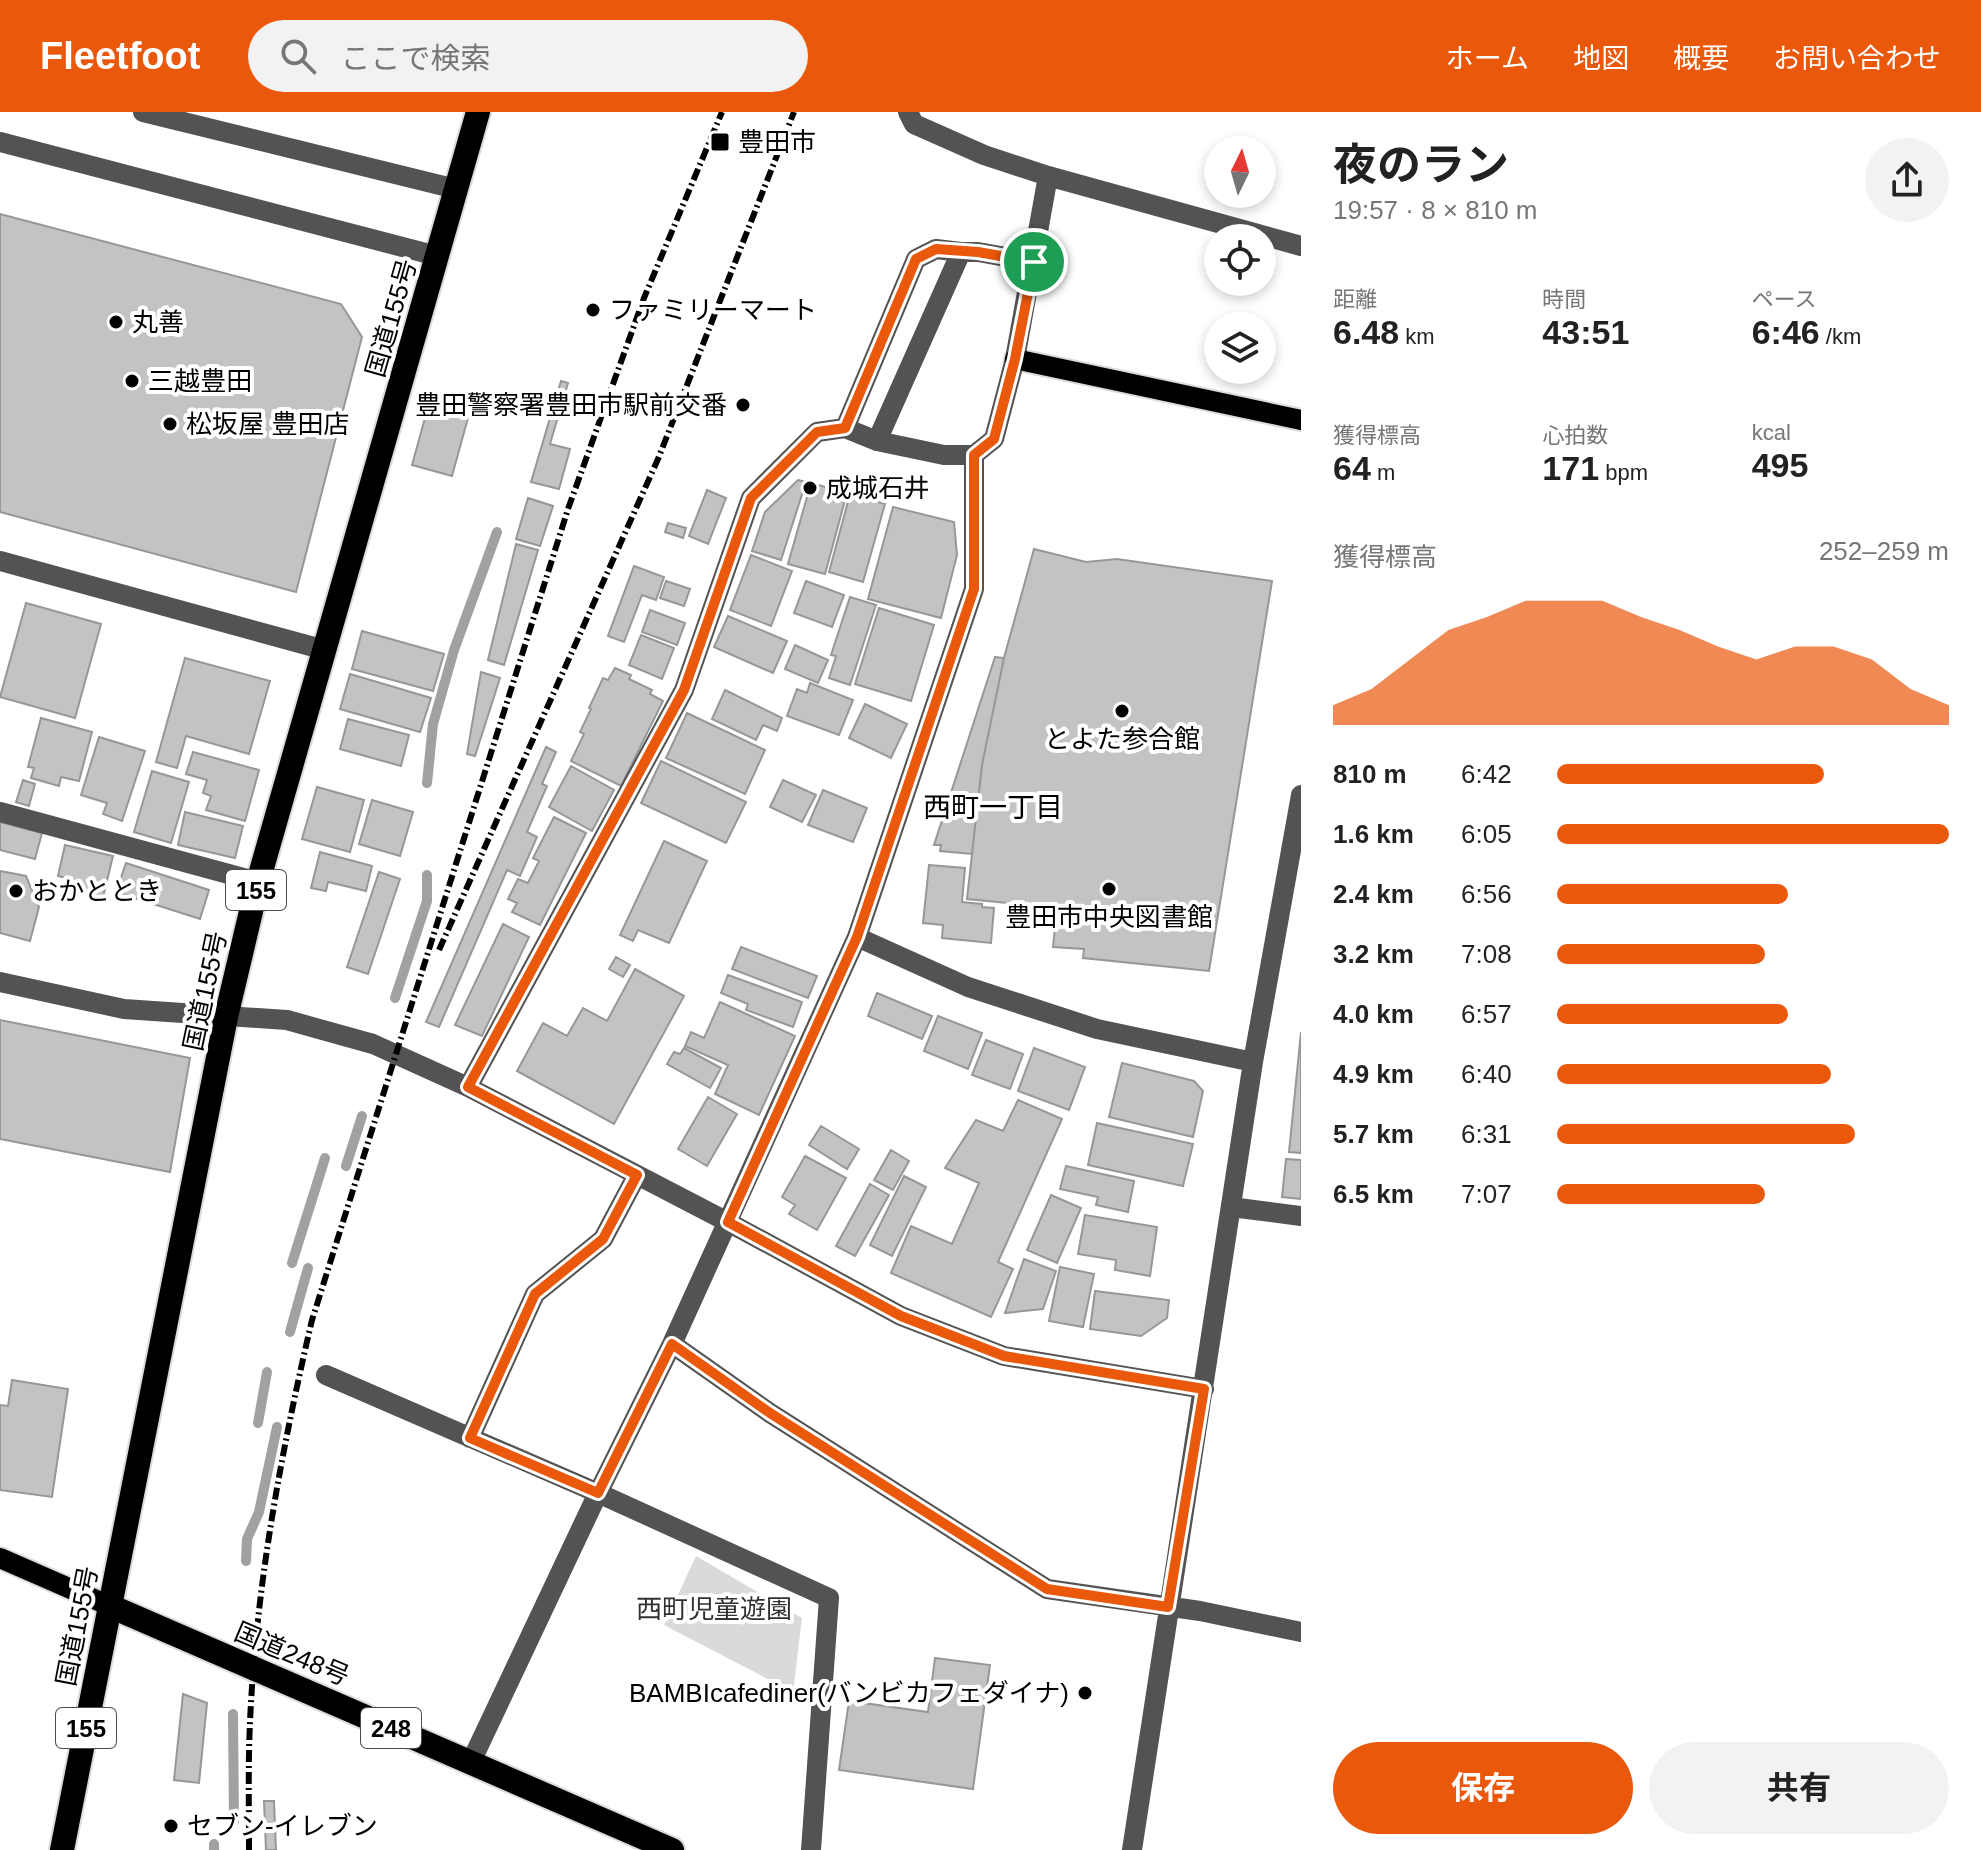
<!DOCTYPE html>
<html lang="ja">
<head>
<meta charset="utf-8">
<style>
	body { margin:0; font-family:Arial,"Noto Sans JP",sans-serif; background:#f2f2f2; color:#222; height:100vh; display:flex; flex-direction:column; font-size:30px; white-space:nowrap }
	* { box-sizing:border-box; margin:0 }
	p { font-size:26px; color:#767676 }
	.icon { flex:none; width:44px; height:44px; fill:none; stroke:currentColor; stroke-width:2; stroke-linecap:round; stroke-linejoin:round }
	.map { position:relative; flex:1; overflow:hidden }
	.details { display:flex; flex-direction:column; background:#fff; width:680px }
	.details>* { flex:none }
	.needle { width:52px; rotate:5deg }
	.tools { position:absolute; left:1204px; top:24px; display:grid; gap:16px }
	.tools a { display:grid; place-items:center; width:72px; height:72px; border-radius:50%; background:#fff; box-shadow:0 4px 12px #0003; font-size:40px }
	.pin { position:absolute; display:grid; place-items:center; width:68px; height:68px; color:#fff; margin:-34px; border:4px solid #fff; border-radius:50%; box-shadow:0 2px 8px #0007 }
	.round { display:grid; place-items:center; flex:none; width:84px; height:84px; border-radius:42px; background:#f2f2f2 }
	.headline { display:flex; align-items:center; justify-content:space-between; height:136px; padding:0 32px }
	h1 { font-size:44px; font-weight:700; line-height:60px }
	.stats { display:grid; grid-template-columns:repeat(3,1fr); gap:12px; height:136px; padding:8px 32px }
	.stats div { display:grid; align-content:center }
	.stats b { font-size:34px; font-weight:700 }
	.stats small { font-size:22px; font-weight:400 }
	.stats p { font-size:22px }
	.chart { height:224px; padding:16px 32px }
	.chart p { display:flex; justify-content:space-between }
	.chart svg { width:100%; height:144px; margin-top:8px; fill:#ea580c; opacity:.7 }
	.button { display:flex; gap:16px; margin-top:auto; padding:16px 32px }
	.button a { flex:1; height:92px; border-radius:48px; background:#ea580c; color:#fff; font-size:32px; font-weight:700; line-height:92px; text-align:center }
	.button a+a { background:#f2f2f2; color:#222 }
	ul { padding:0 32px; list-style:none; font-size:26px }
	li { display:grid; grid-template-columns:128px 96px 1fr; align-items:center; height:60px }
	li i { height:20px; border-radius:10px; background:#ea580c }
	header { display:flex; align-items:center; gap:48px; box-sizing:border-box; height:112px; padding:0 40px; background:#ea580c; color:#fff }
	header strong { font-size:38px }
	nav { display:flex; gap:44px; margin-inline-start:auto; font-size:28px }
	.search { width:560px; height:72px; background:#f2f2f2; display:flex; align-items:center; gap:20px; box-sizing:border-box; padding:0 28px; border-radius:44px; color:#767676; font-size:30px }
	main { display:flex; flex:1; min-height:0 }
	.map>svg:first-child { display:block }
</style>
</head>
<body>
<header>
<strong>Fleetfoot</strong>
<div class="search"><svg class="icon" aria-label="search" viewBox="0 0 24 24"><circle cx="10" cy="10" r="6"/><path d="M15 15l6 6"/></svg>ここで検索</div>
<nav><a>ホーム</a><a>地図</a><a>概要</a><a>お問い合わせ</a></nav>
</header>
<main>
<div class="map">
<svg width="1301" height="1738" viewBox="0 0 1301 1738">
	<rect width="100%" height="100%" fill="#fff"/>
	<!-- green -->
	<path fill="#dadada" d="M696 1444 802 1506 793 1580 664 1513Z"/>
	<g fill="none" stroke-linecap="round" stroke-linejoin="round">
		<!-- stream -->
		<path stroke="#a1a1a1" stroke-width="10" d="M427 671 433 612 454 538 497 420
			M395 886 427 789V763
			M346 1054 362 1004
			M292 1151 325 1046
			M290 1220 308 1156
			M258 1311 267 1260
			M246 1449 247 1427 259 1400 277 1315
			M233 1602 234 1709
			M214 1732V1738"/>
	</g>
	<!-- building -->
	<path fill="#c3c3c3" stroke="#979797" stroke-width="2" d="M0 102 341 192 362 225 296 480 0 400Z
		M561 269 568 271 550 332 570 337 559 377 531 370Z
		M428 295 468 306 452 364 412 353Z
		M798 368 806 370 781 448 752 439 765 400Z
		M811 371 847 381 825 462 788 452Z
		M707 378 726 386 708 432 689 424Z
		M850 382 885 392 863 470 829 460Z
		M528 386 553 394 540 434 516 427Z
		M893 395 954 410 957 443 941 506 868 487Z
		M668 411 686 416 683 426 665 420Z
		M516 432 538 438 504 553 488 548Z
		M1034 437 1086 450 1117 447 1272 469 1209 859 1083 846 1084 837 1053 835 1057 796 967 787 982 653 1004 546Z
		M751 443 792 459 771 514 730 498Z
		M634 454 664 465 656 488 642 483 624 530 608 524Z
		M666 469 690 477 684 494 660 486Z
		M806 469 844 483 832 515 794 501Z
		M850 485 876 493 850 573 829 566 836 544 831 543Z
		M26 491 101 512 75 606 0 585Z
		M879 496 934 513 911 589 855 572Z
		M650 498 685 511 677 533 642 520Z
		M728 504 787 529 773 561 714 535Z
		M362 519 444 542 433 579 352 557Z
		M641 523 674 536 662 567 629 553Z
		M795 533 828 548 818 571 785 557Z
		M995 545 1004 546 982 653 972 742 940 739 941 733H934Z
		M185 546 270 569 249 642 186 624 177 656 156 650Z
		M615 556 631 563 629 567 652 578 650 582 663 589 621 674 571 649 584 622 580 620 591 597 589 596 603 566 608 568Z
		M481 560 500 566 475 644 467 642Z
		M350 562 431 586 420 620 340 597Z
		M810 571 853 588 839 623 787 604 797 577 807 581Z
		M725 578 782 606 777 619 763 613 756 628 712 607Z
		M865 592 907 612 891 646 849 626Z
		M687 601 765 638 745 682 666 646Z
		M41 606 92 620 79 669 61 665 59 674 31 666 34 656 28 655Z
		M348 607 409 623 401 654 340 637Z
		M99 625 145 639 122 709 103 702 107 691 81 683Z
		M546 635 556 640 542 672 547 674 527 720 537 725 520 764 507 758 439 915 426 910Z
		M193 640 259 658 245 709 206 698 211 684 203 681 207 668 186 662Z
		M661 649 746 690 726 731 641 691Z
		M571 654 614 678 592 719 549 695Z
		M152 659 189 670 171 731 134 720Z
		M23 668 35 672 29 694 16 690Z
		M783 668 816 683 802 710 770 695Z
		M317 675 364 688 350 740 302 727Z
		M823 678 867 696 853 730 808 713Z
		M372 688 413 700 400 744 359 732Z
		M185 700 243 714 235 746 178 733Z
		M554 705 586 721 540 813 512 800 517 791 508 787 518 767 528 771 539 749 533 746Z
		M0 710 42 721 35 747 0 738Z
		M664 729 707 749 669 831 638 818 633 829 620 823Z
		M65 733 113 744 103 785 68 776 70 767 58 764Z
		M320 740 372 754 366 779 328 770 326 779 311 776Z
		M126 751 209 778 200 807 116 780Z
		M929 753 965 756 962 790 982 792V795L994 796 991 831 942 826 943 813 923 811Z
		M0 759 26 764 39 795 30 829 0 821Z
		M379 760 400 767 368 862 347 855Z
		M503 812 529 825 482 924 455 913Z
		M741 835 817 864 808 886 732 857Z
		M616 845 630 853 623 865 609 857Z
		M635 857 684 884 614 1012 517 959 543 911 567 924 583 896 607 909Z
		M728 863 802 890 793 915 746 898 748 892 721 881Z
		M877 881 932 904 922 927 868 904Z
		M720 890 795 924 759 1003 715 982 728 953 685 934 691 920 704 926Z
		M938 904 982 921 968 957 924 939Z
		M0 908 190 946 170 1060 0 1027Z
		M1301 920V1041L1289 1040Z
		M986 928 1023 942 1010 977 972 963Z
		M684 936 721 956 710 976 667 952 674 940 680 942Z
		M1034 936 1085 955 1069 998 1018 979Z
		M1122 951 1194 969 1203 979 1193 1025 1109 1005Z
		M708 985 737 1002 707 1054 678 1037Z
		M1018 988 1062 1007 998 1150 1013 1157 991 1205 891 1161 911 1114 952 1132 979 1071 945 1056 976 1008 1003 1019Z
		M1097 1011 1193 1032 1183 1074 1088 1053Z
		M821 1014 859 1037 847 1057 809 1033Z
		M891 1038 909 1049 893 1078 874 1068Z
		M805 1044 846 1066 817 1118 789 1102 795 1093 782 1085Z
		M1286 1047 1301 1048V1087L1282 1085Z
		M1066 1054 1134 1069 1128 1100 1096 1093 1098 1085 1060 1077Z
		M904 1064 926 1075 892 1144 870 1133Z
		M870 1072 889 1083 855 1144 836 1134Z
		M1051 1083 1081 1096 1057 1151 1027 1138Z
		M1085 1103 1157 1115 1150 1164 1115 1158 1116 1148 1078 1142Z
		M1024 1147 1056 1159 1043 1197 1005 1201Z
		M1060 1155 1094 1162 1083 1215 1049 1209Z
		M1095 1179 1169 1188 1167 1206 1141 1224 1090 1217Z
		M12 1268 68 1277 52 1385 0 1378V1293L8 1294Z
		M935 1546 990 1553 973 1677 839 1658 849 1589 928 1600Z
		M183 1582 207 1591 199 1671 174 1668Z
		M264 1689H274L276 1738H266Z"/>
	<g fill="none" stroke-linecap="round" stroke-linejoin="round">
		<!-- major casing -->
		<g stroke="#dbdbdb" stroke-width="24">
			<path id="major" d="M1015 247 1301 308
				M0 1446 110 1494"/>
		</g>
		<!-- highway casing -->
		<g stroke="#dbdbdb" stroke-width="28">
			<path id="highway" d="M110 1494 672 1738
				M62 1738 226 905 258 770 478 0"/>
		</g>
		<!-- minor -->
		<path stroke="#535353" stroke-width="20" d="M143 0 456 77
			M908 0 914 12 984 43 1048 64 1301 134
			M0 30 437 144
			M845 316 916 147 936 137 961 140
			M877 329 961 140H978L1034 150
			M0 449 325 538
			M0 700 258 770
			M857 825 968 875 1097 917 1253 950
			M0 870 124 897 287 908 373 932 468 975 728 1110 901 1204 1004 1244 1204 1277
			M468 975 684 578 751 386 817 320 845 316 877 329 944 343H974L994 327 1015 247 1048 64
			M1231 1095 1301 1104
			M672 1232 770 1301 1047 1477 1200 1499 1301 1520
			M326 1263 598 1381 829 1486 811 1738
			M470 1326 535 1182 603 1127 637 1063
			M471 1650 598 1381 672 1232 857 825 974 477V343
			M1132 1738 1253 950 1301 683"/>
		<!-- major -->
		<use href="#major" stroke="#000" stroke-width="20"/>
		<!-- highway -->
		<use href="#highway" stroke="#000" stroke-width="24"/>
		<!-- rail -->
		<path stroke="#000" stroke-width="6" stroke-dasharray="12 4 2 4" stroke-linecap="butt" d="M439 838 658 347 794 0
			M249 1738C249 1696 248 1653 250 1610 256 1475 281 1340 312 1208L568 397 644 186 722 0"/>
	</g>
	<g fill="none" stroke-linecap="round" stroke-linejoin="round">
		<!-- route casing -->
		<g stroke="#fff" stroke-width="16">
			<path id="route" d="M936 137 978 140 1034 150 1015 247 994 327 974 343V477L857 825 728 1110 901 1204 1004 1244 1204 1277 1168 1495 1047 1477 770 1301 672 1232 598 1381 470 1326 535 1182 603 1127 637 1063 468 975 684 578 751 386 817 320 845 316 916 147Z"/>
		</g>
		<!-- route -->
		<use href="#route" stroke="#ea580c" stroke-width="10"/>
	</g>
	<!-- markers -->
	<g fill="#000" stroke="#fff" stroke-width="3">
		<rect x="710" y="20" width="20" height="20" rx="4"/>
		<circle cx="593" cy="198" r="8"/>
		<circle cx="116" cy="210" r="8"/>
		<circle cx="132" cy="269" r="8"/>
		<circle cx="743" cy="293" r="8"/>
		<circle cx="170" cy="312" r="8"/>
		<circle cx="810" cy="376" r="8"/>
		<circle cx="1122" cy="599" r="8"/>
		<circle cx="1109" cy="777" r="8"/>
		<circle cx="16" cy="779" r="8"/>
		<circle cx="1085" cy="1581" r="8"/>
		<circle cx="171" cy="1714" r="8"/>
	</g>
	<g text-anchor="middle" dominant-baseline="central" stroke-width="8" stroke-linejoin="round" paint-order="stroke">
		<!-- shield labels -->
		<g fill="#fff" stroke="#4c4c4c" stroke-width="2">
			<rect x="226" y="758" width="60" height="40" rx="6"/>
			<rect x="56" y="1596" width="60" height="40" rx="6"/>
			<rect x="361" y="1596" width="60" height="40" rx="6"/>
		</g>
		<g font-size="24" font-weight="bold" fill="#000">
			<text x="256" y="778">155</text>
			<text x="86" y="1616">155</text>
			<text x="391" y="1616">248</text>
		</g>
		<!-- poi labels -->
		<g font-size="26" fill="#000" stroke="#fff" text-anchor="start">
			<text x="738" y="30">豊田市</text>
			<text x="609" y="198">ファミリーマート</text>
			<text x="132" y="210">丸善</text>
			<text x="148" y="269">三越豊田</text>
			<text x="727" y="293" text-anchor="end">豊田警察署豊田市駅前交番</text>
			<text x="186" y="312">松坂屋 豊田店</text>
			<text x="826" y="376">成城石井</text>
			<text x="1122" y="627" text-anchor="middle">とよた参合館</text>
			<text x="32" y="779">おかととき</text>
			<text x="1109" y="805" text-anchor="middle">豊田市中央図書館</text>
			<text x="1069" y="1581" text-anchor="end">BAMBIcafediner(バンビカフェダイナ)</text>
			<text x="187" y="1714">セブン-イレブン</text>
		</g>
		<!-- street labels -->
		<g font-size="26" fill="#000" stroke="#fff">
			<text transform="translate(391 206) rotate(-74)">国道155号</text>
			<text transform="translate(205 879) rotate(-78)">国道155号</text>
			<text transform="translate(77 1514) rotate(-79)">国道155号</text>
			<text transform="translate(292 1542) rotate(23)">国道248号</text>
		</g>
		<!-- park labels -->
		<g font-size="26" fill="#313131" stroke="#fff">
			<text x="714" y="1497">西町児童遊園</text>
		</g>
		<!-- neighbourhood labels -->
		<g font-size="28" fill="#000" stroke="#fff">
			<text x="993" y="695">西町一丁目</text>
		</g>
	</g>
</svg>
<div class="tools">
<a><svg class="needle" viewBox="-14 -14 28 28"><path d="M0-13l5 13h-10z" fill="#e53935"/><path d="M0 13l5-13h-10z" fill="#767676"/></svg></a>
<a><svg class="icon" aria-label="locate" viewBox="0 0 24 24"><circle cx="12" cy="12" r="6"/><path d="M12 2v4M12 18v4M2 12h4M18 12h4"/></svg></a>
<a><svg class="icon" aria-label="layers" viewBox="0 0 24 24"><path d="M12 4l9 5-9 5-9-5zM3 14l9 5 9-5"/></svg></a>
</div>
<div class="pin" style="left:1034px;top:150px;background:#1e9e55"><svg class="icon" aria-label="arrive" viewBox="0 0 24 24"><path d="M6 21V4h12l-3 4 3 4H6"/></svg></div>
</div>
<section class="details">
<div class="headline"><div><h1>夜のラン</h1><p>19:57 · 8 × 810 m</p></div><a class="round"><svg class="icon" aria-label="share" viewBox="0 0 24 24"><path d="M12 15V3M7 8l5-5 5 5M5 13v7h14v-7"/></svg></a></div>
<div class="stats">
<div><p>距離</p><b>6.48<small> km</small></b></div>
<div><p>時間</p><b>43:51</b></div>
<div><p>ペース</p><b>6:46<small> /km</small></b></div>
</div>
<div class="stats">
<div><p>獲得標高</p><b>64<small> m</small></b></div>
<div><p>心拍数</p><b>171<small> bpm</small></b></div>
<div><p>kcal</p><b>495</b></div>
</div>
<div class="chart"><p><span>獲得標高</span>252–259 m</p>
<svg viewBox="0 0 160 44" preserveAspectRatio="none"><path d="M0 44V38L10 33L20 24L30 15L40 11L50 6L60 6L70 6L80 11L90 15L100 20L110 24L120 20L130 20L140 24L150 33L160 38V44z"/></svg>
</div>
<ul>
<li><b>810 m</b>6:42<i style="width:68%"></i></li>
<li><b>1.6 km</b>6:05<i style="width:100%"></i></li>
<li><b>2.4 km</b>6:56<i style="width:59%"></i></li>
<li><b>3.2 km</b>7:08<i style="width:53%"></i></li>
<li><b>4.0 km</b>6:57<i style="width:59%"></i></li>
<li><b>4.9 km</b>6:40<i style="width:70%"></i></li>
<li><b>5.7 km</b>6:31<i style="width:76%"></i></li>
<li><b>6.5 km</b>7:07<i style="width:53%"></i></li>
</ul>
<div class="button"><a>保存</a><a>共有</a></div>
</section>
</main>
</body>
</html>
